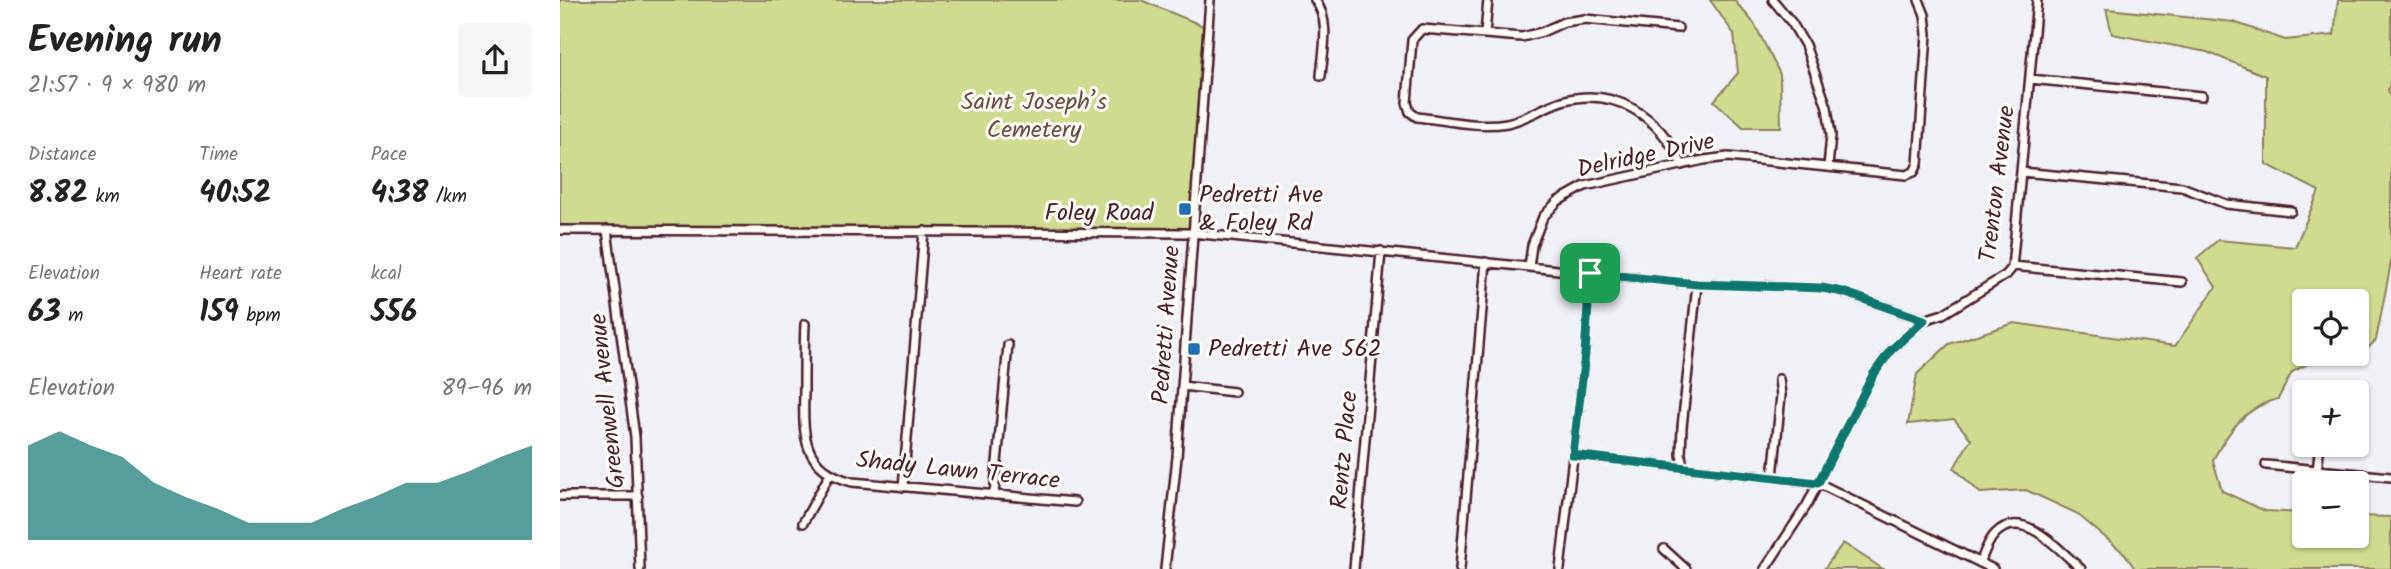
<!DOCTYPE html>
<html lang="en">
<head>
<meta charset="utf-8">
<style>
	body { margin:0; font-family:Kalam,sans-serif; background:#f6f6f6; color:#222; height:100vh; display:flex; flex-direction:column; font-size:26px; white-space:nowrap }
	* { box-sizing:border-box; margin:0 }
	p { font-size:23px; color:#767676 }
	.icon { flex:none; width:38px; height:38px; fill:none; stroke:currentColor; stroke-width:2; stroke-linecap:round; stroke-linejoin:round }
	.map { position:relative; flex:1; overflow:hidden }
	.details { display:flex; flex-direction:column; background:#fff; width:560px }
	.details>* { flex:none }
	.controls { position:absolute; left:1732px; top:289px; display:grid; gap:14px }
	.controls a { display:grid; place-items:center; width:77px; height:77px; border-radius:7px; background:#fff; box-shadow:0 2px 5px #0004; font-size:35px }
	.pin { position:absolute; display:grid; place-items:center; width:60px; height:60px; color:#fff; margin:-30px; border-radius:14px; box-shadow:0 4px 10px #0006 }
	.round { display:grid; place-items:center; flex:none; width:74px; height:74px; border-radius:7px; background:#f6f6f6 }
	.summary { display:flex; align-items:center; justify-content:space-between; height:119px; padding:0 28px }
	h1 { font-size:38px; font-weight:600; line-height:52px }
	.stats { display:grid; grid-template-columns:repeat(3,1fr); gap:10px; height:119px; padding:7px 28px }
	.stats div { display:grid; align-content:center }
	.stats b { font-size:30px; font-weight:600 }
	.stats small { font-size:19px; font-weight:400 }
	.stats p { font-size:19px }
	.chart { height:196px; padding:14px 28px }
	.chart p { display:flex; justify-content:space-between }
	.chart svg { width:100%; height:126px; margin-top:7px; fill:#0f766e; opacity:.7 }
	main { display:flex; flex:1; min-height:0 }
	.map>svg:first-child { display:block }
</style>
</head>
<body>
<main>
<section class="details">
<div class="summary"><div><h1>Evening run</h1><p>21:57 · 9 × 980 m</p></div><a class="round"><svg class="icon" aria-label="share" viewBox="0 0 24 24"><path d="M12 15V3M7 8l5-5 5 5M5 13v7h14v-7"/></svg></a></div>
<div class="stats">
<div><p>Distance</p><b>8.82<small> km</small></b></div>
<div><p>Time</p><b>40:52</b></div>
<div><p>Pace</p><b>4:38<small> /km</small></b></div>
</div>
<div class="stats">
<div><p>Elevation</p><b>63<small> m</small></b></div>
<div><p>Heart rate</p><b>159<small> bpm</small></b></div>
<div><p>kcal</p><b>556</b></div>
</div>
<div class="chart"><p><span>Elevation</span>89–96 m</p>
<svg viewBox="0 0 160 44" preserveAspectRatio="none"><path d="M0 44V11L10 6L20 11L30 15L40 24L50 29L60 33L70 38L80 38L90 38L100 33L110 29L120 24L130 24L140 20L150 15L160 11V44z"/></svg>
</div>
</section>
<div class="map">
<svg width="1831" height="569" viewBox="0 0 1831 569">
	<rect width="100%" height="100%" fill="#f0f1f7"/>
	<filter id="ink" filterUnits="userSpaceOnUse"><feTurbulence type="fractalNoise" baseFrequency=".0143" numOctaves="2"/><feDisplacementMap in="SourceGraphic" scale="14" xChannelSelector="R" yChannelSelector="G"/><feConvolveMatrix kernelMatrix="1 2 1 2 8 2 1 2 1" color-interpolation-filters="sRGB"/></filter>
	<g filter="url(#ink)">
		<!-- green -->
		<path fill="#cfdc8f" stroke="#8c7e5d" stroke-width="2" fill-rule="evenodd" d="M0 0H581L648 28 632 233 0 230Z
			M1150 0H1174L1194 23 1220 74 1221 127H1183L1154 101 1178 73 1174 34Z
			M1778 0H1831V80L1828 90 1831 98V263L1816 340 1796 360 1761 357 1732 372 1718 399C1686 406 1667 433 1653 460L1662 491 1705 511 1745 513V536H1797V516L1831 517V569H1575L1565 554 1516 513 1466 490 1420 493 1394 468 1411 439 1394 419 1348 424 1357 374 1389 344 1454 323 1615 346 1656 287 1637 258 1658 240 1735 247 1759 191 1706 164V76L1647 52 1552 34 1546 9 1674 22 1725 40 1774 35ZM1797 301V354H1745V301Z
			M1283 543 1323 569H1264Z"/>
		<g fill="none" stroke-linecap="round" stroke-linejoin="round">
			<!-- minor casing -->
			<g stroke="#4a1f2b" stroke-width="12">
				<path id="minor" d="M755 0C771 21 763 51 761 76
					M1213 0 1232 23 1245 45 1267 107 1271 135 1268 167
					M1118 28 1025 19 1004 22 982 32 962 37 862 29 852 40 847 103 850 112 857 117C886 120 919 128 947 123 967 119 983 107 1002 101 1056 86 1100 117 1122 165
					M925 34 928 0
					M1470 79 1642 96
					M1461 172 1622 187 1666 204 1731 211
					M0 230 632 233 1137 284 1263 288 1283 292 1364 320
					M47 230 75 437 80 569
					M1452 266 1622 282
					M969 267 972 245 983 217 998 201 1025 186 1144 160 1168 157 1346 175 1354 172 1358 164 1367 34 1365 15 1359 0
					M245 324C244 346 244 368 244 390 243 435 241 468 292 482L515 502
					M622 386 674 392
					M1013 455 1258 483 1433 569
					M1706 465 1831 477
					M1123 468 1121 454 1122 427 1137 284
					M1757 471 1760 444
					M1213 477 1221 395 1219 379
					M343 487 364 231
					M434 495 448 345
					M0 496H78
					M243 523 270 474
					M1104 549 1126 569
					M1420 563C1424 553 1428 541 1435 534 1463 505 1501 552 1521 569
					M605 569 617 457 650 0
					M794 569 821 251
					M900 569 926 262
					M1000 569 1025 354 1030 273
					M1205 569 1247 505 1313 375 1331 350 1364 320 1383 314 1446 275 1452 268 1477 0"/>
			</g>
			<!-- minor -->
			<use href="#minor" stroke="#fdfcf7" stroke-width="7"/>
		</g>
	</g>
	<g fill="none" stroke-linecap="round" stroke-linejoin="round" filter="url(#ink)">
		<!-- route casing -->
		<g stroke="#fff" stroke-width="14">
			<path id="route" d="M1030 273 1137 284 1262 288 1283 292 1364 320 1331 350 1313 375 1258 483 1013 455 1025 354Z"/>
		</g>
		<!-- route -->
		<use href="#route" stroke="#0f766e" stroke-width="9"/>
	</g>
	<!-- markers -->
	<g fill="#1f6fb2" stroke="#fdfcf7" stroke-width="2.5">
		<rect x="618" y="202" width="14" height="14" rx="3.5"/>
		<rect x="627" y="342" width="14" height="14" rx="3.5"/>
	</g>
	<g text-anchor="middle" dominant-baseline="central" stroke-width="6" stroke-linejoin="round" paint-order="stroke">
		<!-- park labels -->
		<g font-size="24" fill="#6b4e44" stroke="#fdfcf7">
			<text x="474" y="102">Saint Joseph’s<tspan x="474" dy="28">Cemetery</tspan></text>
		</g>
		<!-- street labels -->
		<g font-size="24" fill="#4a1f2b" stroke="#fdfcf7">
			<text transform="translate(1086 156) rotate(-12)">Delridge Drive</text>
			<text transform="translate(1438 184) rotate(-83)">Trenton Avenue</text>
			<text x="539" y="213">Foley Road</text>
			<text transform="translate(607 325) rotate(-86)">Pedretti Avenue</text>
			<text transform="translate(48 401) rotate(-96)">Greenwell Avenue</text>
			<text transform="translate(785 450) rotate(-85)">Rentz Place</text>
			<text transform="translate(398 471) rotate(6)">Shady Lawn Terrace</text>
		</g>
		<!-- poi labels -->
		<g font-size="24" fill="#4a1f2b" stroke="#fdfcf7" text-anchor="start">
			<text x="639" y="195">Pedretti Ave<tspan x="639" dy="28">&amp; Foley Rd</tspan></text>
			<text x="648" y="349">Pedretti Ave 562</text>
		</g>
	</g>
</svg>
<div class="controls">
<a><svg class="icon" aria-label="locate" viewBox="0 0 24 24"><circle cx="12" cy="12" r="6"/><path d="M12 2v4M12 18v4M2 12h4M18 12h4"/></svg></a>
<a>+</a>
<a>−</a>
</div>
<div class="pin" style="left:1030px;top:273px;background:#1e9e55"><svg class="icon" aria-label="arrive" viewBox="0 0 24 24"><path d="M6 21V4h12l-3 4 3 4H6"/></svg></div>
</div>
</main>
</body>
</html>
